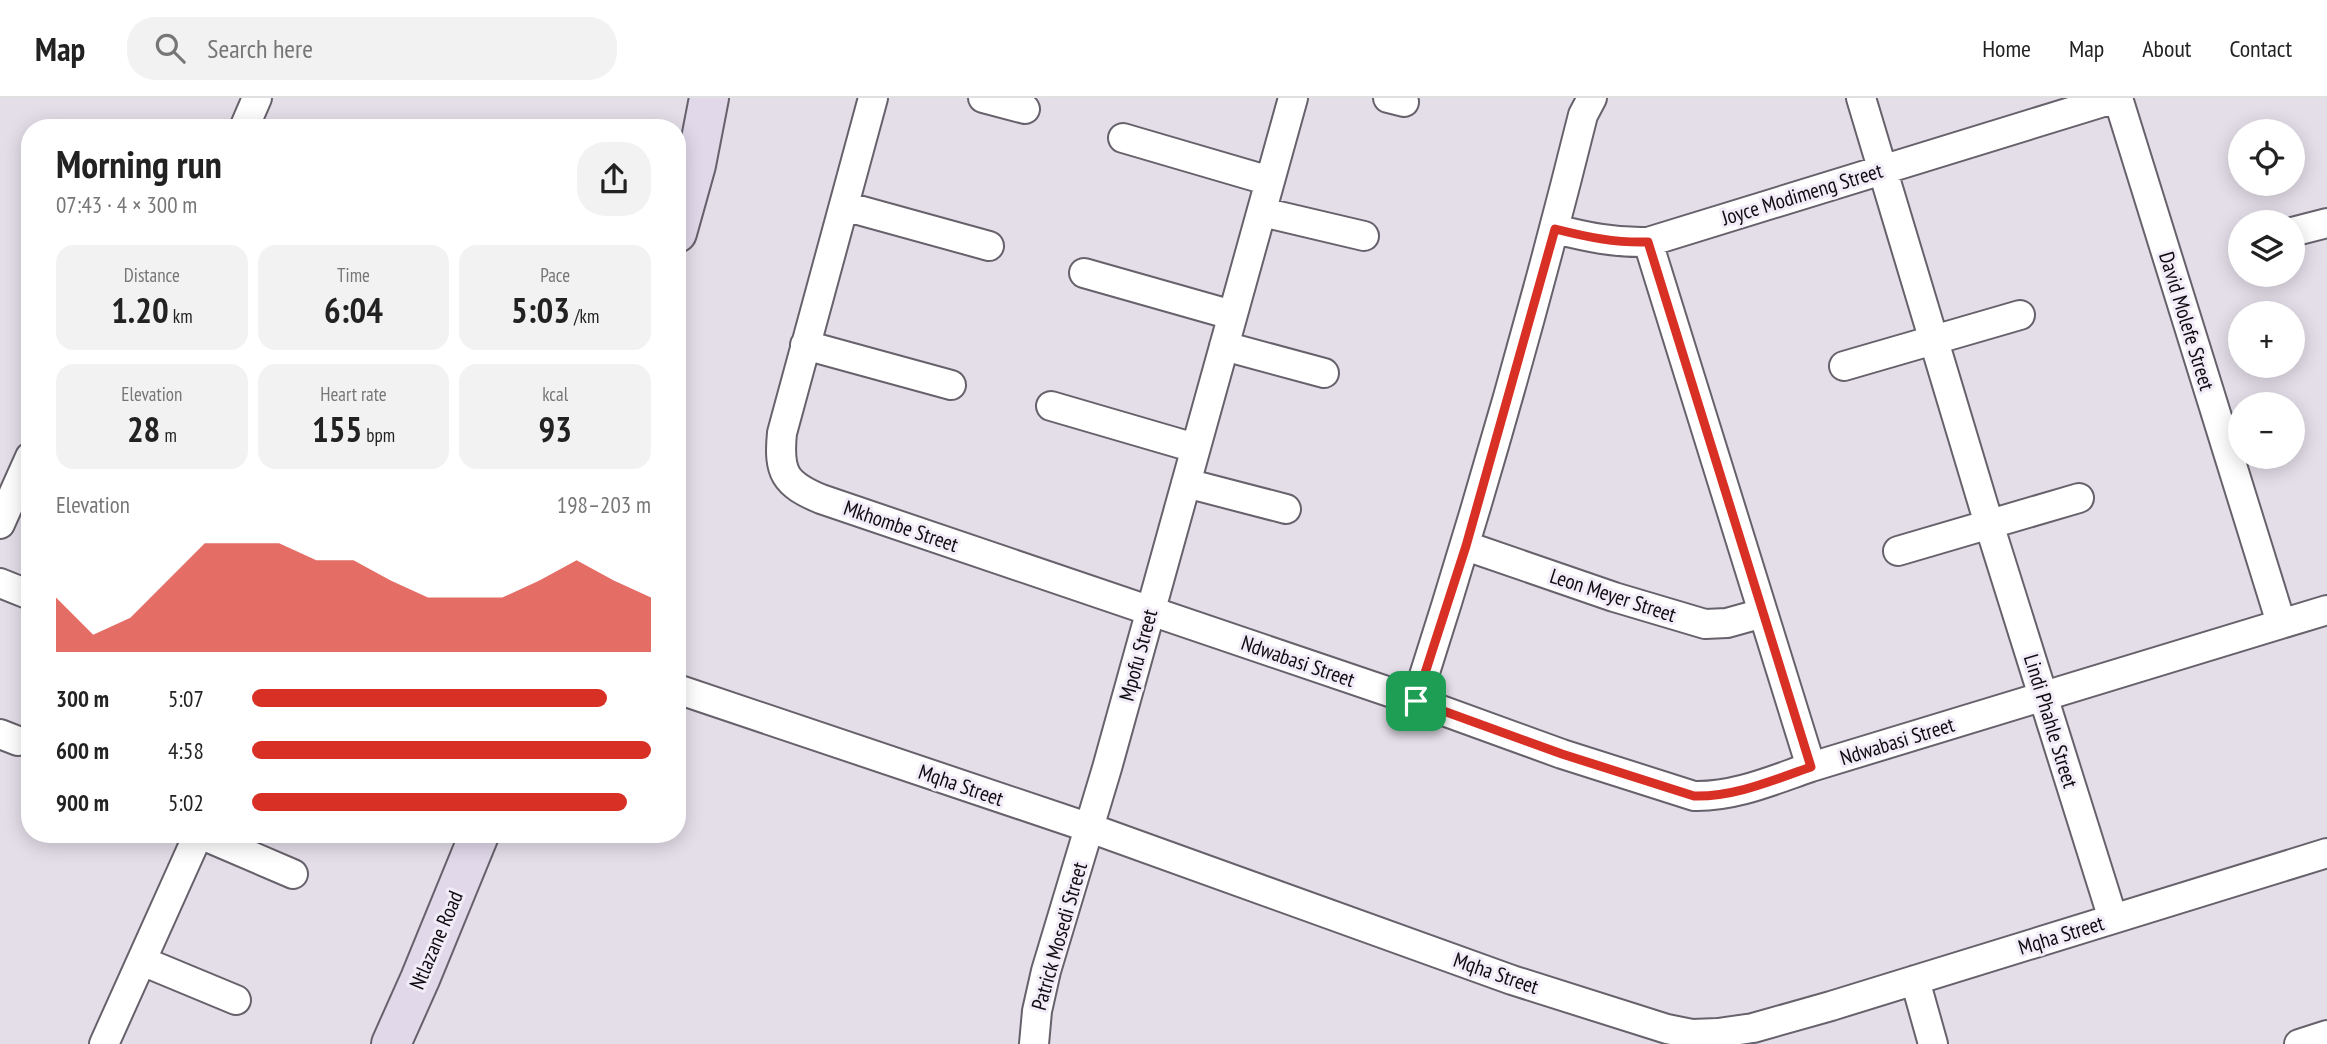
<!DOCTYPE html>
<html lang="en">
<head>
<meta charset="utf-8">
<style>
	body { margin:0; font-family:"PT Sans Narrow",sans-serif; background:#f2f2f2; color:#222; height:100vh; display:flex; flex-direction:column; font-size:26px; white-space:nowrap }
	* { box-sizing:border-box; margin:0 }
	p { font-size:23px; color:#767676 }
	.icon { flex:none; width:38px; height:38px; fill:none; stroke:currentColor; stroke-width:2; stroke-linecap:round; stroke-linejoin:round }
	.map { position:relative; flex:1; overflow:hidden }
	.details { position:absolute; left:21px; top:21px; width:665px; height:724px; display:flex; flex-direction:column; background:#fff; border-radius:28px; box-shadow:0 4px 18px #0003 }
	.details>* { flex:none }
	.tools { position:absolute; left:2228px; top:21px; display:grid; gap:14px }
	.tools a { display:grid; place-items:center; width:77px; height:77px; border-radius:50%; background:#fff; box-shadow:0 4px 18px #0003; font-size:35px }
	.pin { position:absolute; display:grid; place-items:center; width:60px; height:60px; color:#fff; margin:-30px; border-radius:14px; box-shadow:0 4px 10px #0006 }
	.round { display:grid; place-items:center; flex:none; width:74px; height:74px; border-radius:28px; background:#f2f2f2 }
	.headline { display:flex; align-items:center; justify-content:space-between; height:119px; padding:0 35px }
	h1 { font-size:38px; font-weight:700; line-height:52px }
	.metrics { display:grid; grid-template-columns:repeat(3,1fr); gap:10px; height:119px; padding:7px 35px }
	.metrics div { display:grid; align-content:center; border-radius:18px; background:#f2f2f2; text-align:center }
	.metrics b { font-size:35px; font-weight:700 }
	.metrics small { font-size:19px; font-weight:400 }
	.metrics p { font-size:19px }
	.chart { height:196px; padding:14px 35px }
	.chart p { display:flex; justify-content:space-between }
	.chart svg { width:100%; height:126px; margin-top:7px; fill:#d93025; opacity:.7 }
	ul { padding:0 35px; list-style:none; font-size:23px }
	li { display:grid; grid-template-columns:112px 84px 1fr; align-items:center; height:52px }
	li i { height:18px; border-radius:9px; background:#d93025 }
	header { display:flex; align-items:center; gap:42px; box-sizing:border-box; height:98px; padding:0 35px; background:#fff; border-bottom:2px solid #e0e0e0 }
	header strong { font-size:33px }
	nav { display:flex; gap:38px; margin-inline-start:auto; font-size:24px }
	.search { width:490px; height:63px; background:#f2f2f2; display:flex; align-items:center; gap:18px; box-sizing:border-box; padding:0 24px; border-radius:28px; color:#767676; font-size:26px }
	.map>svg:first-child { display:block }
</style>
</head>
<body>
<header>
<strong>Map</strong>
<div class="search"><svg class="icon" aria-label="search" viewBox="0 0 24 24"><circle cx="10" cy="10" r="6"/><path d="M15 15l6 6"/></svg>Search here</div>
<nav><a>Home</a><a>Map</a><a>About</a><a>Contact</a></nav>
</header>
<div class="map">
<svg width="2327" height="946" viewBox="0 0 2327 946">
	<rect width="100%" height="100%" fill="#e4dee9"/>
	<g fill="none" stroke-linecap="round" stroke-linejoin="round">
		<!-- street casing -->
		<g stroke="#66616b" stroke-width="32">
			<path id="street" d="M873 0 782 335C778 375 785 386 821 401L1416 603 1562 656 1694 698C1735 699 1773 682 1811 669L2327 512
				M983 0 1025 11
				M1388 0 1404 4
				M1861 0 1989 426 2113 821
				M2118 0 2281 525
				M244 30 257 0
				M1123 40 1270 83
				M844 108 989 148
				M1262 114 1364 138
				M1555 131C1587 139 1615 145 1648 144L2116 0
				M2292 134 2327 125
				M1648 144 1811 669
				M1084 175 1232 217
				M805 247 951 287
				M1224 248 1324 275
				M1844 268 2020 217
				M1051 308 1195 350
				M1186 385 1286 411
				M0 426 30 359
				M1466 448 1614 499 1705 526 1727 525 1763 515
				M1898 453 2079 400
				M0 485 30 497
				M677 591 1090 730 1512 882 1667 931 1692 936 1718 935 1753 930 1831 908 2327 755
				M1416 603C1478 410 1534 214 1583 17L1592 0
				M0 636 18 643
				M202 737 293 776
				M142 863 236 902
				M1915 882 1933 946
				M104 946 198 737
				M1034 946 1037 913 1046 873 1107 670 1293 0
				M2299 946 2327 937"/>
		</g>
		<!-- secondary casing -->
		<g stroke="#66616b" stroke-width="42">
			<path id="secondary" d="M677 135 696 67 709 0
				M391 946 420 881 479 737"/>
		</g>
		<!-- street -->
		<use href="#street" stroke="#fff" stroke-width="28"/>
		<!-- secondary -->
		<use href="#secondary" stroke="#e1d9ea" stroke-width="38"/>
	</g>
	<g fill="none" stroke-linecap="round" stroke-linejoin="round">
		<!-- route casing -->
		<g stroke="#fff" stroke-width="14">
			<path id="route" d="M1555 131C1587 139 1615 145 1648 144L1811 669C1773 682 1735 699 1694 698L1562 656 1416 603 1466 448Z"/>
		</g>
		<!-- route -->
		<use href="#route" stroke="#d93025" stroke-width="9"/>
	</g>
	<g text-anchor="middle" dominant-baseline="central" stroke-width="6" stroke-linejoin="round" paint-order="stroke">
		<!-- street labels -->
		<g font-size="21" fill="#0e0c10" stroke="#f1ecf7">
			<text transform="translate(1802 96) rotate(-17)">Joyce Modimeng Street</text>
			<text transform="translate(2187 223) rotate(73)">David Molefe Street</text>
			<text transform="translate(901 428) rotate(19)">Mkhombe Street</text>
			<text transform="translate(1613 497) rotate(18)">Leon Meyer Street</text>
			<text transform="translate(1138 557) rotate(-75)">Mpofu Street</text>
			<text transform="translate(1298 563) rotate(19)">Ndwabasi Street</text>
			<text transform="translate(2051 623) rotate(73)">Lindi Phahle Street</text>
			<text transform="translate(1897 643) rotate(-17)">Ndwabasi Street</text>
			<text transform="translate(961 687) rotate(19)">Mqha Street</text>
			<text transform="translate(2061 837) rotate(-17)">Mqha Street</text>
			<text transform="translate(1059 838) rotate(-74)">Patrick Mosedi Street</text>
			<text transform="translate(436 842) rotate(-67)">Ntlazane Road</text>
			<text transform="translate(1496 875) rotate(19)">Mqha Street</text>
		</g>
	</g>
</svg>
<div class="tools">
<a><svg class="icon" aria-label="locate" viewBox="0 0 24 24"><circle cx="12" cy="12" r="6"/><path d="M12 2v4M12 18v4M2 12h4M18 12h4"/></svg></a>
<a><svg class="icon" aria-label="layers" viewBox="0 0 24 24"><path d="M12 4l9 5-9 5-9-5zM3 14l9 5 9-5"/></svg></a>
<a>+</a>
<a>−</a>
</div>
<div class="pin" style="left:1416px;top:603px;background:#1e9e55"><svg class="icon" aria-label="arrive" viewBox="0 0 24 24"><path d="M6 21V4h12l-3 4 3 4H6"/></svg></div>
<section class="details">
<div class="headline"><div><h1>Morning run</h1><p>07:43 · 4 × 300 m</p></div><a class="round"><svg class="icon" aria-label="share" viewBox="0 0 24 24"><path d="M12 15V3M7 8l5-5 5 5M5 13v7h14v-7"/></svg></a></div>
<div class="metrics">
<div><p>Distance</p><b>1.20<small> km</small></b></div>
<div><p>Time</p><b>6:04</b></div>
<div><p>Pace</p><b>5:03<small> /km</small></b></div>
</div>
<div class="metrics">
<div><p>Elevation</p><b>28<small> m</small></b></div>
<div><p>Heart rate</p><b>155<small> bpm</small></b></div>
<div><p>kcal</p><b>93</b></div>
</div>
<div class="chart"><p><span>Elevation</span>198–203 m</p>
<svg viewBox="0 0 160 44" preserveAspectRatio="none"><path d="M0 44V25L10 38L20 32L30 19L40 6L50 6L60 6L70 12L80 12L90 19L100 25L110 25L120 25L130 19L140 12L150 19L160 25V44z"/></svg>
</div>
<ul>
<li><b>300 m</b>5:07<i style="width:89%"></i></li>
<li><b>600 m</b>4:58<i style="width:100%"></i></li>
<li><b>900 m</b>5:02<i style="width:94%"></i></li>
</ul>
</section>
</div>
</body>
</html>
